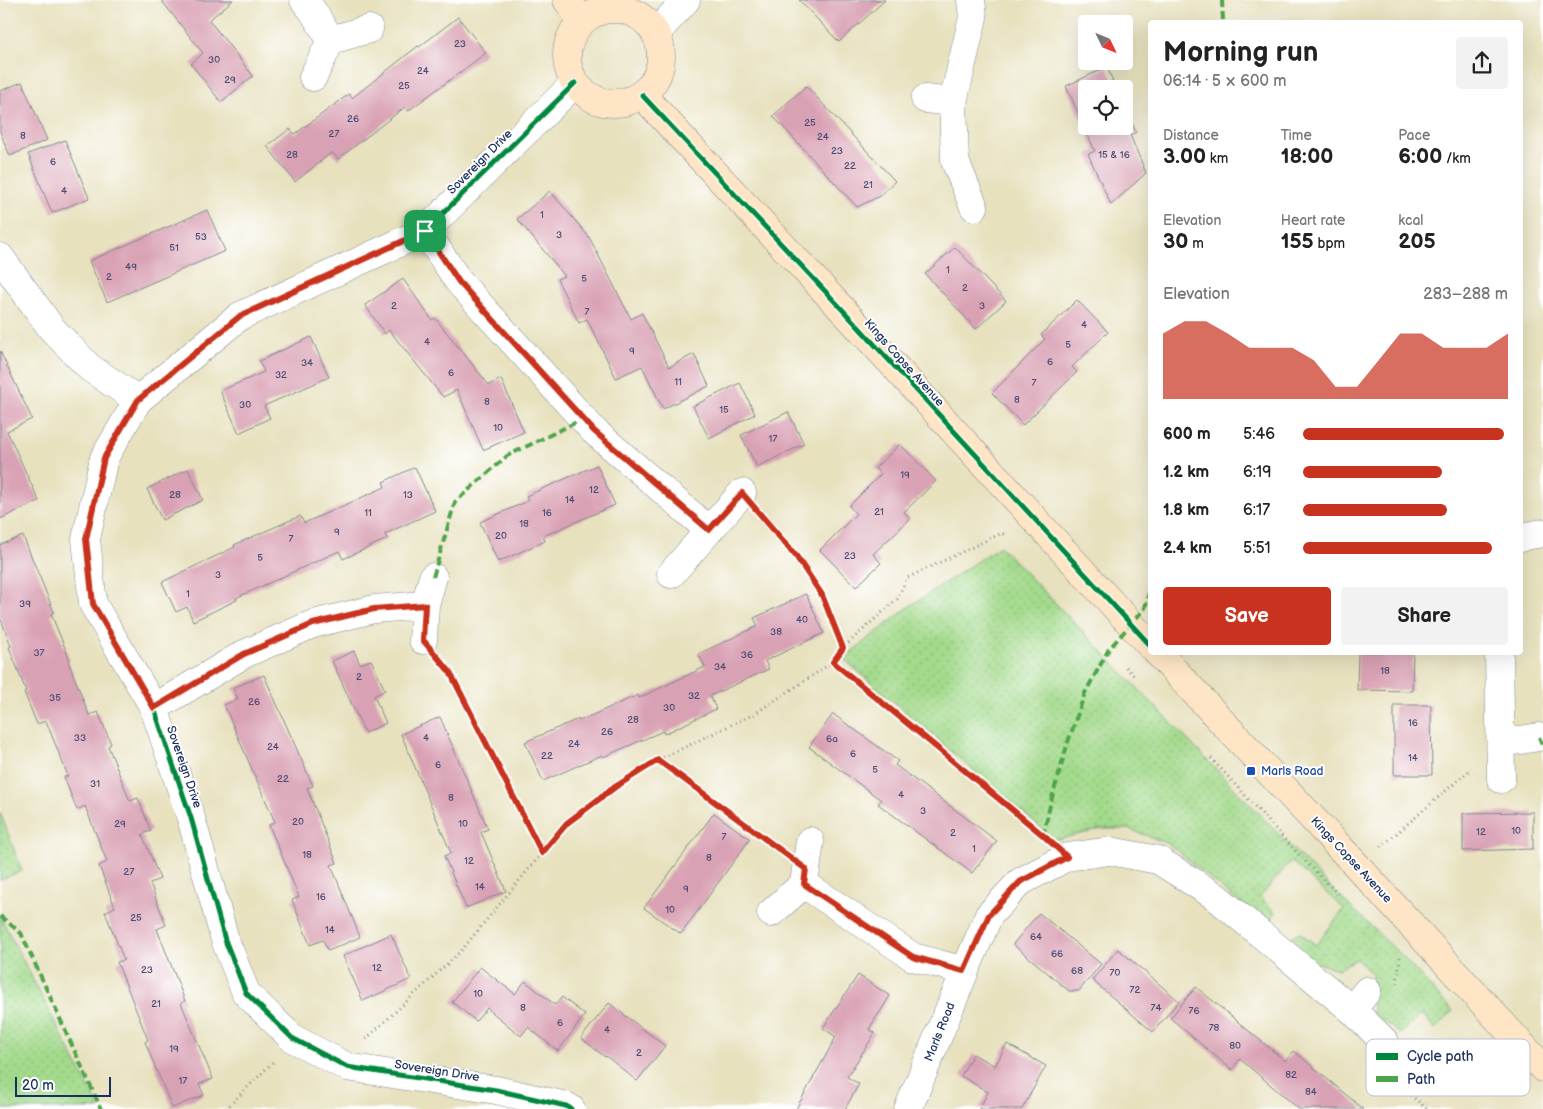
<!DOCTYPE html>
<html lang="en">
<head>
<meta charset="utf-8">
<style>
	body { margin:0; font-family:"Balsamiq Sans",sans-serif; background:#f2f2f2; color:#222; height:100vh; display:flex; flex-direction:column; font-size:19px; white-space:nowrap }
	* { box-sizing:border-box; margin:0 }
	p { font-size:16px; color:#767676 }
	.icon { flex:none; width:28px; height:28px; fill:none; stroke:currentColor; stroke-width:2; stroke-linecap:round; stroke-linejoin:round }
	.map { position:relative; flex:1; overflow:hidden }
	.drawer { position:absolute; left:1148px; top:20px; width:375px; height:635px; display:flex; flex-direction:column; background:#fff; border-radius:5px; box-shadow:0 5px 20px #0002 }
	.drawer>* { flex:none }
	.needle { width:32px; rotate:133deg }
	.controls { position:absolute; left:1078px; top:15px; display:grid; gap:10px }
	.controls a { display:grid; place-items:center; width:55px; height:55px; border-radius:5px; background:#fff; box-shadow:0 5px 20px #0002; font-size:25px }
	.scale { position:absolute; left:15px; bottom:12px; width:96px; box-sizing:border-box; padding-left:5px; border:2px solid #1b2f5e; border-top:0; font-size:14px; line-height:18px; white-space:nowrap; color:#1b2f5e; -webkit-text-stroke:4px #fff; paint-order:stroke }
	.pin { position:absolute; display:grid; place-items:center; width:42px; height:42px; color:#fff; margin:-21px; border-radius:10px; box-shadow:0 2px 8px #0006 }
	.round { display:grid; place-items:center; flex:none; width:52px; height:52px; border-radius:5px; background:#f2f2f2 }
	.overview { display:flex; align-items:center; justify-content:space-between; height:85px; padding:0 15px }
	h1 { font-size:28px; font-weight:700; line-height:38px }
	.metrics { display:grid; grid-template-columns:repeat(3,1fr); gap:8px; height:85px; padding:5px 15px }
	.metrics div { display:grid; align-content:center }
	.metrics b { font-size:21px; font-weight:700 }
	.metrics small { font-size:14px; font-weight:400 }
	.metrics p { font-size:14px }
	.chart { height:140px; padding:10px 15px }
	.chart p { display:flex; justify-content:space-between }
	.chart svg { width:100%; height:90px; margin-top:5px; fill:#c8321e; opacity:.7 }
	.primary-button { display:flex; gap:10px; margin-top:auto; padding:10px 15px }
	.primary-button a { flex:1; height:58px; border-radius:5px; background:#c8321e; color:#fff; font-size:20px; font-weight:700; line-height:58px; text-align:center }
	.primary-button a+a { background:#f2f2f2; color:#222 }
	ul { padding:0 15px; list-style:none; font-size:16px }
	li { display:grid; grid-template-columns:80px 60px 1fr; align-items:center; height:38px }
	li i { height:12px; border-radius:6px; background:#c8321e }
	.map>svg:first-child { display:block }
</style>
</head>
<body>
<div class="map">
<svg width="1543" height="1109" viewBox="0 0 1543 1109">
	<defs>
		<pattern id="grass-dots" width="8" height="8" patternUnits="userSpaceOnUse" patternTransform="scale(1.25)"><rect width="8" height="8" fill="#a3da8b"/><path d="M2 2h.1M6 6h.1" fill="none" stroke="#8cbb7a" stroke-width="1.8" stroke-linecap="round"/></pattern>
	</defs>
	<rect width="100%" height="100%" fill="#fff"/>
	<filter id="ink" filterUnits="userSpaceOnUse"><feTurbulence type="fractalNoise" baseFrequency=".02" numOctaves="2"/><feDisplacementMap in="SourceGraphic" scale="10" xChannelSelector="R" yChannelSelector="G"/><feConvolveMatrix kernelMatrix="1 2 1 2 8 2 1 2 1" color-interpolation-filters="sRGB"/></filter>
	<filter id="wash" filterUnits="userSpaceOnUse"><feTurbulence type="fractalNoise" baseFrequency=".0096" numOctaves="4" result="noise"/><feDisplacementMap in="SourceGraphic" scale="20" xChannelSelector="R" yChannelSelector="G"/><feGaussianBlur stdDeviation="1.12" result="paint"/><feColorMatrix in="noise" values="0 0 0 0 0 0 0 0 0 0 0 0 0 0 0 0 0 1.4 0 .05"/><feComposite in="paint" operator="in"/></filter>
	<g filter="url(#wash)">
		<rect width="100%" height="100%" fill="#e7e1be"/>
		<!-- grass -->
		<path fill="url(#grass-dots)" stroke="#5f8474" d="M1000 546 1326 883 1400 954 1453 1011 1435 1029 1422 1014 1400 1034 1373 1013 1372 974 1356 959 1338 969 1313 962 1290 943 1292 937 1299 932 1316 945 1344 909 1291 861 1260 897 1275 912 1272 920 1262 922 1169 844 1129 829H1102L1055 840 845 660 850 653 910 606Z
			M0 812 22 871 0 880Z
			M0 916 100 1109H0Z"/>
		<g id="blocks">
			<!-- building -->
			<path fill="#d9a1b4" d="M161 0H233L209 20 253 76 221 102 191 64 203 53Z
				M799 0H885L839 42Z
				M458 17 486 53 408 111 405 107 338 159 332 152 295 182 267 146 290 129 295 134 349 94 352 98 418 46 419 47Z
				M1107 67 1116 89H1086V126H1124V106L1136 132 1130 135 1146 173 1111 205 1088 154 1095 151 1066 86Z
				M22 82 47 140 10 156 0 132V91Z
				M806 86 895 181 878 197 857 207 773 116Z
				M65 140 89 198 52 213 28 154Z
				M550 191 589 237 631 319 642 313 669 367 694 354 709 386 663 409 642 366 616 378 587 319 579 323 557 279 565 276 517 219Z
				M207 210 225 251 107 302 89 261Z
				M955 247 1006 301 976 329 925 274Z
				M403 279 432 320 435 318 489 385 501 379 524 432 483 450 457 390 443 397 389 330 385 334 365 305Z
				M1077 300 1108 332 1072 367 1077 372 1023 425 992 393 1045 339 1041 335Z
				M311 337 329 377 264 406 270 418 239 433 220 391 264 372 259 361Z
				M0 351 32 419 7 431 39 501 0 519Z
				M740 383 755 414 709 438 693 406Z
				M788 412 804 444 757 467 741 435Z
				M900 444 936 481 904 512 910 519 873 554 881 563 856 587 820 550 856 514 849 506 881 474 875 468Z
				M597 465 615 505 543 536 545 541 498 562 480 522 528 501 526 496Z
				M415 467 435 511 385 534 387 539 343 559 339 551 236 598 237 600 193 621 187 607 176 612 162 582 235 547 234 545 300 516 304 523 345 505 385 487 383 482Z
				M188 469 203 500 162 520 147 489Z
				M23 536 54 612 51 614 70 660 68 661 89 715 98 712 111 744 108 746 130 801 138 798 151 831 142 834 160 879 150 883 166 925 157 929 185 1001 181 1003 213 1079 199 1084 204 1095 172 1108 145 1042 148 1040 117 962 124 960 105 912 115 907 99 866 107 862 85 806 77 810 64 777 68 776 46 721 37 724 24 692 26 691 9 647 11 646 0 617V545Z
				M806 594 824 633 765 661 769 669 710 696 716 709 664 734 663 731 603 757 602 755 543 781 525 742 578 719 579 721 638 695 639 698 705 667 698 654 758 626 754 618Z
				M354 651 360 664 371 660 385 690 374 696 386 723 365 733 332 661Z
				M1358 652H1413L1412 691 1357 690Z
				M264 675 313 786 307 788 337 863 331 865 360 937 328 951 323 940 310 945 292 900 299 897 269 825 275 822 224 705 238 699 233 688Z
				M1394 705H1431L1432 775H1394Z
				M833 714 898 761 895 765 997 841 972 873 878 804 881 800 809 747Z
				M440 717 488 829 481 832 506 891 466 908 444 856 451 853 401 734Z
				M1533 812V849L1463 851V813Z
				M714 813 750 839 681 934 644 908Z
				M1039 913 1101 964 1079 991H1069L1013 944Z
				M391 934 411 979 363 1001 343 956Z
				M1118 949 1179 1001 1153 1032 1092 980Z
				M480 967 515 994 525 981 555 1005 562 997 585 1015 558 1051 528 1027 521 1036 487 1008 476 1021 452 1002Z
				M858 975 890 996 869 1029 875 1033 847 1077 859 1084 845 1109H796L836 1037 823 1028Z
				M1196 987 1285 1061 1294 1051 1363 1109H1299L1240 1059 1232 1070 1170 1018Z
				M609 1003 665 1046 637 1081 606 1056 605 1057 581 1038Z
				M1007 1044 1046 1066 1022 1109H979L988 1092 961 1076 973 1054 995 1066Z"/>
		</g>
	</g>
	<g filter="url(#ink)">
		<use href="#blocks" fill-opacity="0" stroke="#81888e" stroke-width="1"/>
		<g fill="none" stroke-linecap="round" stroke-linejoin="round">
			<!-- street casing -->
			<g stroke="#81888e" stroke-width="29">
				<path id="street" d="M304 0 312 10 331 40 313 77
					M971 0 973 17 953 102 955 161 974 207
					M656 33 686 0
					M331 40 369 29
					M925 99 953 102
					M425 231 459 282 594 431 709 530
					M0 257 52 329 90 368 138 400
					M1520 538 1525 536 1543 533
					M671 574 742 493
					M423 640 425 605 433 577
					M1499 652 1501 779
					M154 708 244 654 313 624 374 609 425 605
					M1501 743 1539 737
					M804 884 913 957 965 971
					M771 913 804 884 810 841
					M1352 1010 1367 991
					M571 1109 566 1106 496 1090 347 1067 292 1038 246 993 225 940 191 818 154 708 93 604 86 539 104 458 138 400 240 316 425 231 575 83
					M908 1109 965 971 989 915 1020 882 1067 857 1110 851 1158 860 1215 896 1352 1010 1385 1042"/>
			</g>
			<!-- secondary casing -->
			<g stroke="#81888e" stroke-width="29">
				<path id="secondary" d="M567 0 582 21
					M567 56a47 47 0 1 1 94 0a47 47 0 1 1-94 0Z
					M642 95 853 321 1150 645
					M1157 652 1358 867 1543 1068"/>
			</g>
			<!-- path -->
			<path stroke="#81888e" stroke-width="3" stroke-dasharray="1 4" stroke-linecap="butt" d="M762 516 796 556 822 595 843 648
				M833 662 1042 835
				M443 663 450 671 542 853 567 823 615 787 658 760 754 714 833 662 843 648 897 599 907 578 1002 533 1005 535
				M1126 667 1135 677
				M1211 758 1300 856 1340 896
				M658 760 779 849
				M1381 847 1471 769
				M1397 983 1400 957
				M366 1039 460 952 542 853
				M1384 1072 1427 1109
				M226 1109 273 1062"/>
			<!-- street -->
			<use href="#street" stroke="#fff" stroke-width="28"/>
			<!-- secondary -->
			<use href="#secondary" stroke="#fde5c5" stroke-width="28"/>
			<!-- quiet -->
			<path stroke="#4fa44a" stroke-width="4" stroke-dasharray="8 4" stroke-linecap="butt" d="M1222 0 1223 22
				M433 577 455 502 507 456 583 419
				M1539 737 1543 747
				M1043 836 1051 801 1068 742 1085 693 1109 649 1145 608 1150 589
				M0 916 21 933 101 1109"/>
			<!-- cycleway casing -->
			<g stroke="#fff" stroke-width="8">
				<path id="cycleway" d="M642 95 853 321 1150 645
					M571 1109 566 1106 496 1090 347 1067 292 1038 246 993 225 940 191 818 154 708 93 604 86 539 104 458 138 400 240 316 425 231 575 83"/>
			</g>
			<!-- cycleway -->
			<use href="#cycleway" stroke="#00873e" stroke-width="5"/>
		</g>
	</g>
	<g fill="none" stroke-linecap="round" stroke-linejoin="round" filter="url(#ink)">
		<!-- route casing -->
		<g stroke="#fff" stroke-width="10">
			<path id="route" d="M425 231 459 282 594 431 709 530 742 493 796 556 822 595 843 648 833 662 1044 836 1067 857 1020 882 989 915 964 971 913 957 804 884 806 869 658 760 615 787 567 823 542 853 450 672 423 640 425 605 374 609 313 624 244 654 154 708 93 604 86 539 104 458 138 400 240 316Z"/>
		</g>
		<!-- route -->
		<use href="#route" stroke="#c8321e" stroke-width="6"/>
	</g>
	<!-- markers -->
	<rect fill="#1a4fb4" stroke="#fff" stroke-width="2" x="1246" y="766" width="10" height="10" rx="2.5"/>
	<g text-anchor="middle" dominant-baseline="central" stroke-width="4" stroke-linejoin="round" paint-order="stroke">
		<!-- number labels -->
		<g font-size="10" fill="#4a4c74">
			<text x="460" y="44">23</text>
			<text x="214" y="60">30</text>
			<text x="423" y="71">24</text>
			<text x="230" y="80">29</text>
			<text x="404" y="86">25</text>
			<text x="353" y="119">26</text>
			<text x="810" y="123">25</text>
			<text x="334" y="134">27</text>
			<text x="23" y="136">8</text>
			<text x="823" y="137">24</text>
			<text x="837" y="151">23</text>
			<text x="292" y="155">28</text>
			<text x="1114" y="155">15 &amp; 16</text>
			<text x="53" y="162">6</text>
			<text x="850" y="166">22</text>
			<text x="868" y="185">21</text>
			<text x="64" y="191">4</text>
			<text x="542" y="215">1</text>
			<text x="559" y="235">3</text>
			<text x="201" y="237">53</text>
			<text x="174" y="248">51</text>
			<text x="131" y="267">49</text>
			<text x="948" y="270">1</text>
			<text x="109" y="277">2</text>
			<text x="584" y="279">5</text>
			<text x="965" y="288">2</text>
			<text x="394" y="306">2</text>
			<text x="982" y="306">3</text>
			<text x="587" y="312">7</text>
			<text x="1084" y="325">4</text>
			<text x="427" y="342">4</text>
			<text x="1068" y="345">5</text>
			<text x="632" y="351">9</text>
			<text x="1050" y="362">6</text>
			<text x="307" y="363">34</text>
			<text x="451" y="373">6</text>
			<text x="281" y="375">32</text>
			<text x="678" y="382">11</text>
			<text x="1034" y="383">7</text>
			<text x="1017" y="400">8</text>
			<text x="487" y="402">8</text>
			<text x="245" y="405">30</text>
			<text x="724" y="410">15</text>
			<text x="498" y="428">10</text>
			<text x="773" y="439">17</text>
			<text x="905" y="475">19</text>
			<text x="594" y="490">12</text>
			<text x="175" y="495">28</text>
			<text x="408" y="495">13</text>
			<text x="570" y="500">14</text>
			<text x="879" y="512">21</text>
			<text x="368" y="513">11</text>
			<text x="547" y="513">16</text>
			<text x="524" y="524">18</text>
			<text x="337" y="532">9</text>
			<text x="501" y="536">20</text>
			<text x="291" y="539">7</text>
			<text x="850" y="556">23</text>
			<text x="260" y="558">5</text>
			<text x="218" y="575">3</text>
			<text x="188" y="594">1</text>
			<text x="25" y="604">39</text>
			<text x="802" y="620">40</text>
			<text x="776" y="632">38</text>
			<text x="39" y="653">37</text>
			<text x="747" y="655">36</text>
			<text x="720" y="667">34</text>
			<text x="1385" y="671">18</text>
			<text x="359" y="677">2</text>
			<text x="694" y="696">32</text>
			<text x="55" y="698">35</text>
			<text x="254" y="702">26</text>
			<text x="669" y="708">30</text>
			<text x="633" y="720">28</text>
			<text x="1413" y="723">16</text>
			<text x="607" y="732">26</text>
			<text x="80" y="738">33</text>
			<text x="426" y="738">4</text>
			<text x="832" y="739">6a</text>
			<text x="574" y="744">24</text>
			<text x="273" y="747">24</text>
			<text x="853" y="754">6</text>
			<text x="547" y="756">22</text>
			<text x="1413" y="758">14</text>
			<text x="438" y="765">6</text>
			<text x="875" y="770">5</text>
			<text x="283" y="779">22</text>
			<text x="95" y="784">31</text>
			<text x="901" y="795">4</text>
			<text x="451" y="798">8</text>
			<text x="923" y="811">3</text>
			<text x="298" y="822">20</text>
			<text x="120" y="824">29</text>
			<text x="463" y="824">10</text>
			<text x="1516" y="831">10</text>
			<text x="1481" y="832">12</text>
			<text x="953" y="833">2</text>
			<text x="724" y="837">7</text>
			<text x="974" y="849">1</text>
			<text x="307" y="855">18</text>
			<text x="709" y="858">8</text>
			<text x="469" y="861">12</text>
			<text x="129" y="872">27</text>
			<text x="480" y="887">14</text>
			<text x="686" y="889">9</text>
			<text x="321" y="897">16</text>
			<text x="670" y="910">10</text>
			<text x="136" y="918">25</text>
			<text x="330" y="930">14</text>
			<text x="1036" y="937">64</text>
			<text x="1057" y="954">66</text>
			<text x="377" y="968">12</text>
			<text x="147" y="970">23</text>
			<text x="1077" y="971">68</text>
			<text x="1115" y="973">70</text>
			<text x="1135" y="990">72</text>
			<text x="478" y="994">10</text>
			<text x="156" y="1004">21</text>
			<text x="523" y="1008">8</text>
			<text x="1156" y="1008">74</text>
			<text x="1194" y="1011">76</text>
			<text x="560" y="1023">6</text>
			<text x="1214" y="1028">78</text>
			<text x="607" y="1030">4</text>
			<text x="1235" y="1046">80</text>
			<text x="174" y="1049">19</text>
			<text x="639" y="1053">2</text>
			<text x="1291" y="1075">82</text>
			<text x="183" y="1081">17</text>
			<text x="1311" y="1092">84</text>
		</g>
		<!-- street labels -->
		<g font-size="12" fill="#1b2f5e" stroke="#fff">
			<text transform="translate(480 162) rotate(-45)">Sovereign Drive</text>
			<text transform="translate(904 363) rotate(48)">Kings Copse Avenue</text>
			<text transform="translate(184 767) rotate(71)">Sovereign Drive</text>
			<text transform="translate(1351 860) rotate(47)">Kings Copse Avenue</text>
			<text transform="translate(940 1032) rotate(-68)">Marls Road</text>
			<text transform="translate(437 1071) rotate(9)">Sovereign Drive</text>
		</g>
		<!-- transit labels -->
		<g font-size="12" fill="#164399" stroke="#fff" text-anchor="start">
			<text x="1261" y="771">Marls Road</text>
		</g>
	</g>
	<!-- legend -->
	<rect x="1366" y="1039" width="164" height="57" rx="8" fill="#fff" stroke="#bbc1cf" stroke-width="1"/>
	<rect x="1376" y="1053" width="22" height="7" fill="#00873e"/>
	<rect x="1376" y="1076" width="22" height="6" fill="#4fa44a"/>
	<g font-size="14" fill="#1b2f5e">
		<text x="1407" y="1061">Cycle path</text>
		<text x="1407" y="1084">Path</text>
	</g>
</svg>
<div class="controls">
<a><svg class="needle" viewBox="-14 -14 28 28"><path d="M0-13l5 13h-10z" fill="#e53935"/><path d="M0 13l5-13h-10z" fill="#767676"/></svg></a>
<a><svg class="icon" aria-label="locate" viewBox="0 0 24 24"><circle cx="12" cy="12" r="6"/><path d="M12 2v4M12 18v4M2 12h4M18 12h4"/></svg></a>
</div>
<div class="scale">20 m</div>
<div class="pin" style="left:425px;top:231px;background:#1e9e55"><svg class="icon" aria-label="arrive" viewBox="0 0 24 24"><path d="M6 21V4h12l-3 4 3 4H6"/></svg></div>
<section class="drawer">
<div class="overview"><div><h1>Morning run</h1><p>06:14 · 5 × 600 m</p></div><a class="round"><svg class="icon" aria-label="share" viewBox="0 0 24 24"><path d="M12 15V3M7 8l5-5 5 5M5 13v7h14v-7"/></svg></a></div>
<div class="metrics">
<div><p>Distance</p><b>3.00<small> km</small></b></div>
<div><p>Time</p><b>18:00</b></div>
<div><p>Pace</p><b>6:00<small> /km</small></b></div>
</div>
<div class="metrics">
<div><p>Elevation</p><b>30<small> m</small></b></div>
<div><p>Heart rate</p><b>155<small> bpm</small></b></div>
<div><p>kcal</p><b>205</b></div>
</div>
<div class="chart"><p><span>Elevation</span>283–288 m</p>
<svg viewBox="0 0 160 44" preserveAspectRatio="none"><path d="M0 44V12L10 6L20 6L30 12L40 19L50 19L60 19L70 25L80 38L90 38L100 25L110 12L120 12L130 19L140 19L150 19L160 12V44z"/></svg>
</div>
<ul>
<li><b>600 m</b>5:46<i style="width:98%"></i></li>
<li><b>1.2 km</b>6:19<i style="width:68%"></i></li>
<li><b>1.8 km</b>6:17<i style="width:70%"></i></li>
<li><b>2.4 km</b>5:51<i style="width:92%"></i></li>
</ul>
<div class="primary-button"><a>Save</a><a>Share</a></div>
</section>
</div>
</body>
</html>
